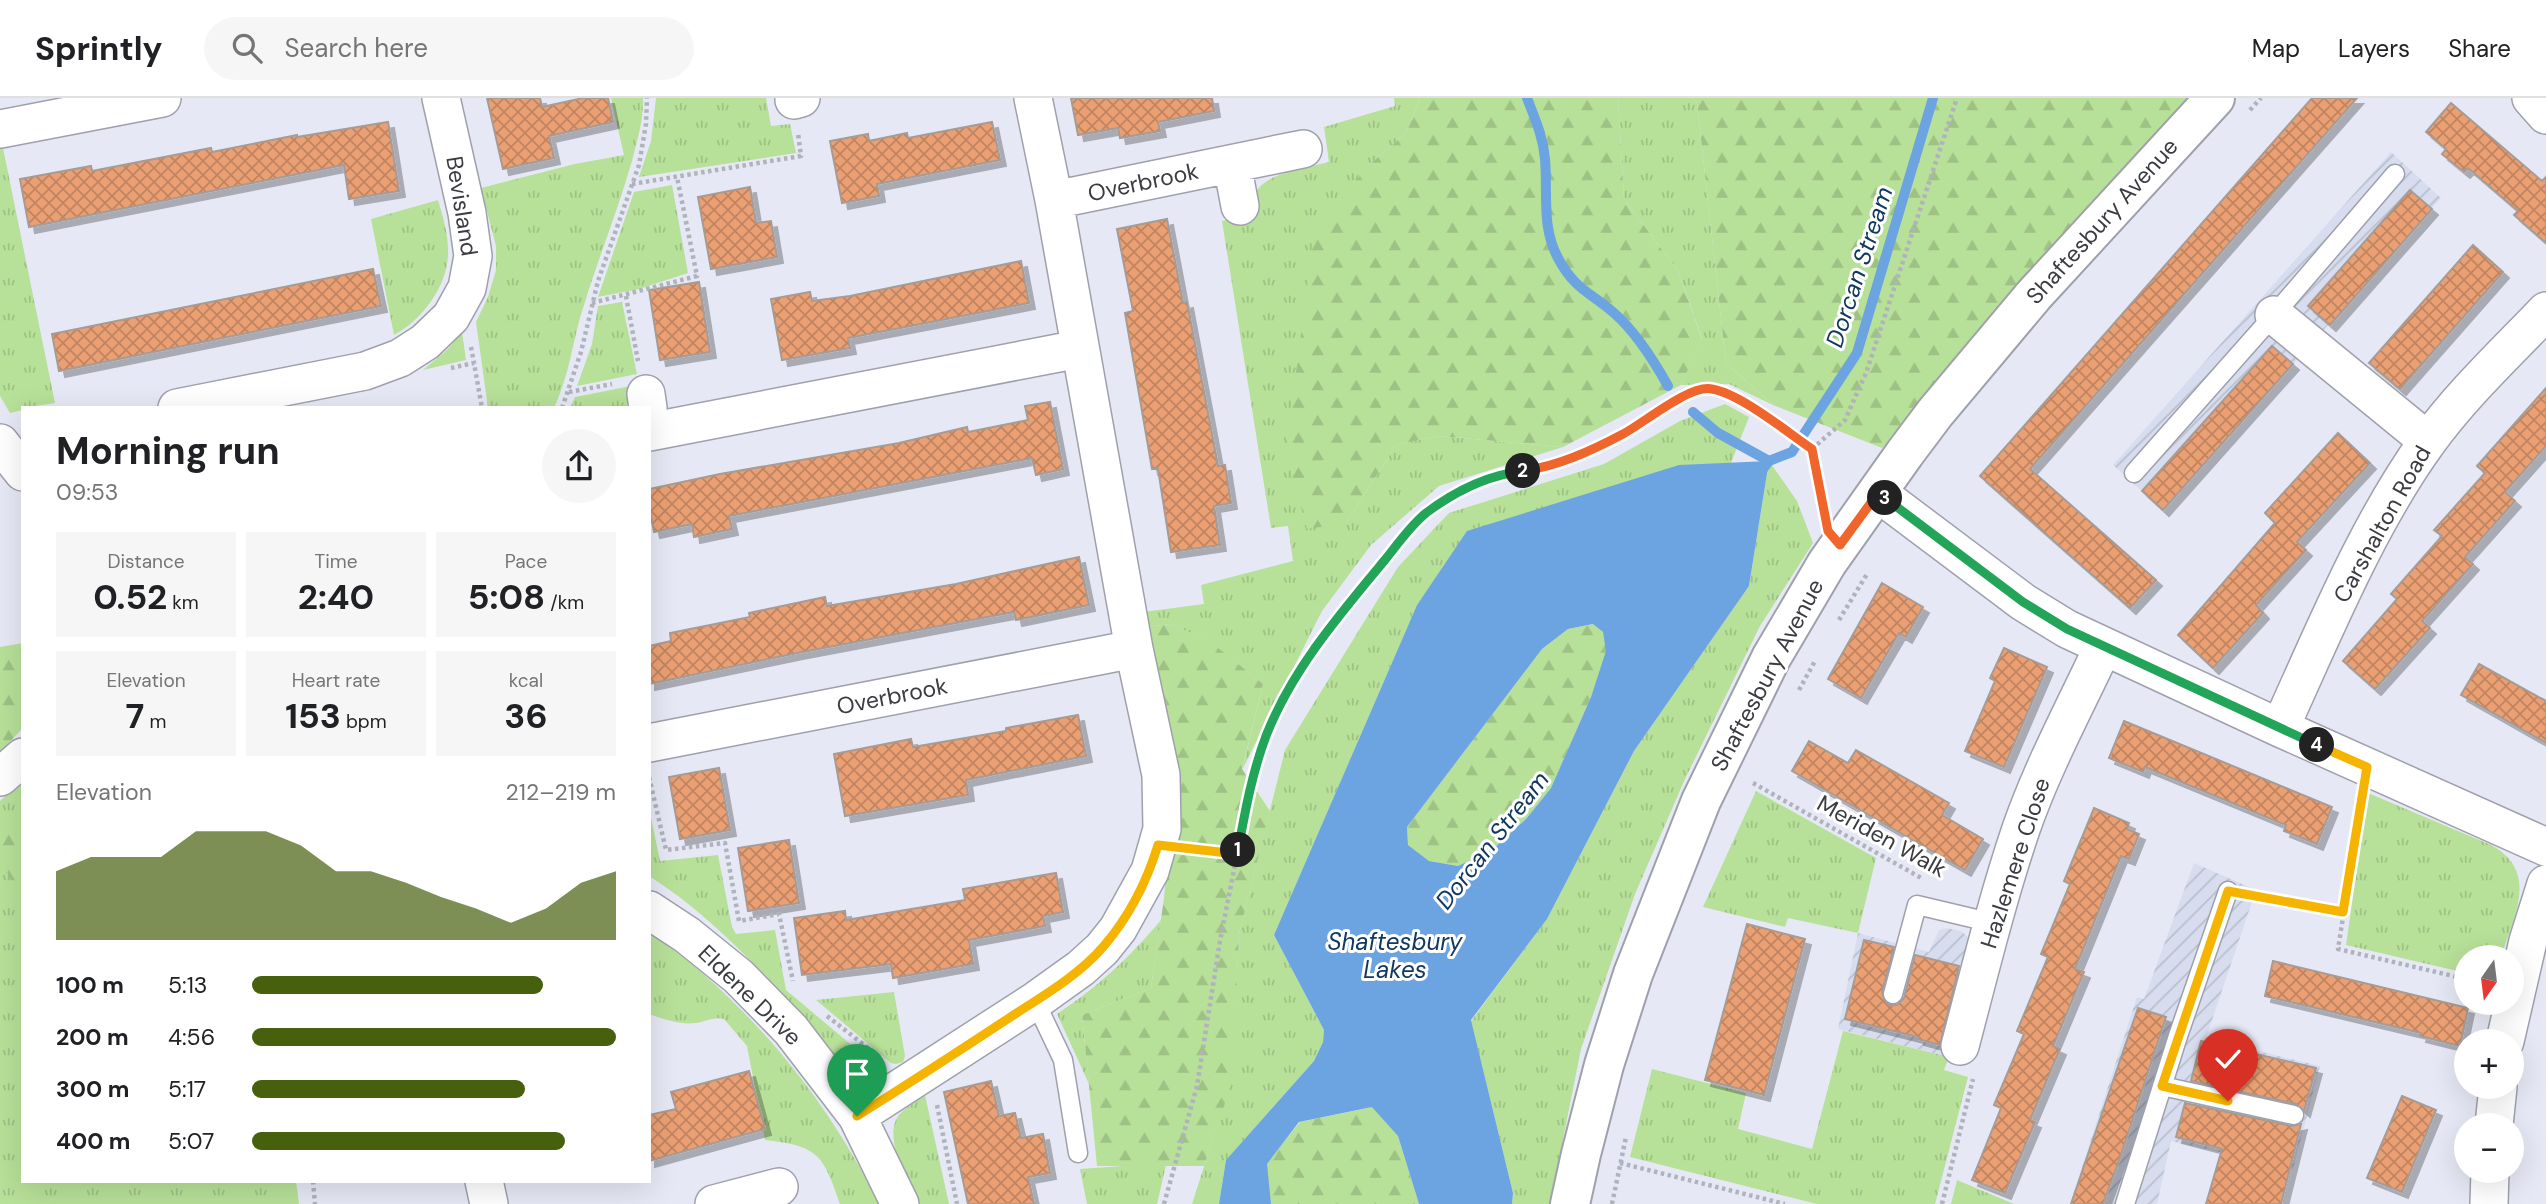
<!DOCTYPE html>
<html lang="en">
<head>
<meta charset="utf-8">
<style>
	body { margin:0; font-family:"DM Sans",sans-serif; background:#f6f6f6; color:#202124; height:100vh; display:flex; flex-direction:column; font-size:26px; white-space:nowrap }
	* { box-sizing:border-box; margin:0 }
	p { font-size:23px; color:#757577 }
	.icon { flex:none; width:38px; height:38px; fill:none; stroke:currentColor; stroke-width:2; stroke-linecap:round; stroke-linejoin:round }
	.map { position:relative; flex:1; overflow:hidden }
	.panel { position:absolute; left:21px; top:308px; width:630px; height:777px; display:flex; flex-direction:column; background:#fff; border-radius:0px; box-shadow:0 7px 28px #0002 }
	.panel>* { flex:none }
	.needle { width:46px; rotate:194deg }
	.buttons { position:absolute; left:2454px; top:847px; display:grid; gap:14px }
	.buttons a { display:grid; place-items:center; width:70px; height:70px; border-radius:50%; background:#fff; box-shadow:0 7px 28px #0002; font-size:35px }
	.pin { position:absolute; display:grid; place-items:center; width:60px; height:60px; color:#fff; margin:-72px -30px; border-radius:50% 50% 50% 0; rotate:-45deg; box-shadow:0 0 7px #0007 }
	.pin .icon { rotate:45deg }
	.km { position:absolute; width:35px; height:35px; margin:-18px; border-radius:50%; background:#222; color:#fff; font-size:19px; line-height:35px; text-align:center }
	.round { display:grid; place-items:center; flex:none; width:74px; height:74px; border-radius:37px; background:#f6f6f6 }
	.overview { display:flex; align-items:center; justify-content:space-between; height:119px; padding:0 35px }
	h1 { font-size:38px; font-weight:700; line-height:52px }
	.figures { display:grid; grid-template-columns:repeat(3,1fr); gap:10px; height:119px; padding:7px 35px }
	.figures div { display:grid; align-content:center; border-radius:0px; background:#f6f6f6; text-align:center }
	.figures b { font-size:35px; font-weight:700 }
	.figures small { font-size:19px; font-weight:400 }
	.figures p { font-size:19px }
	.chart { height:196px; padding:14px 35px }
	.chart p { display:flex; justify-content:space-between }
	.chart svg { width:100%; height:126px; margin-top:7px; fill:#47600e; opacity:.7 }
	ul { padding:0 35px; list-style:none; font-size:23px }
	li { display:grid; grid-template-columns:112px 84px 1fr; align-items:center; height:52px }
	li i { height:18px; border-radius:9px; background:#47600e }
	header { display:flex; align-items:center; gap:42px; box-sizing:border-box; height:98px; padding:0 35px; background:#fff; border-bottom:2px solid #e0e0e0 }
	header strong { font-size:33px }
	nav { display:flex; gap:38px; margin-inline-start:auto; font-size:24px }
	.search { width:490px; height:63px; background:#f6f6f6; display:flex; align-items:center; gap:18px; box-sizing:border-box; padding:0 24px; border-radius:38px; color:#757577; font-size:26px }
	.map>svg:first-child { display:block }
</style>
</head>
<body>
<header>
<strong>Sprintly</strong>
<div class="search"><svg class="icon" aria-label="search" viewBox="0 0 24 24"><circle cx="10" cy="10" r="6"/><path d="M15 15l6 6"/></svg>Search here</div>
<nav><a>Map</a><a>Layers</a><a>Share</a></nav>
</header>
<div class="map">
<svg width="2546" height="1106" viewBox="0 0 2546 1106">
	<defs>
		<pattern id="industrial-furrows" width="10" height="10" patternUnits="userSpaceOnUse" patternTransform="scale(1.75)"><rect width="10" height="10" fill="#d7ddee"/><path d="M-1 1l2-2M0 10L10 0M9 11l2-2" fill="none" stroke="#b9bfcd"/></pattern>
		<pattern id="grass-tufts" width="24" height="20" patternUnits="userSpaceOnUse" patternTransform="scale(1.75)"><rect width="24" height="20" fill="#b7e098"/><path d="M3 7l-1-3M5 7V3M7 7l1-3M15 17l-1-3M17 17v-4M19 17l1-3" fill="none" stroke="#9ec184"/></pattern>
		<pattern id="forest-firs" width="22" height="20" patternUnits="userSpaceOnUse" patternTransform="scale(1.75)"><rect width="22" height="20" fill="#b7e098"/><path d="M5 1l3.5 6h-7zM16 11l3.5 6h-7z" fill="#9ec184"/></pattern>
		<pattern id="building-cross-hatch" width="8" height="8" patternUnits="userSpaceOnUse" patternTransform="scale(1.75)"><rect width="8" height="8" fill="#eba073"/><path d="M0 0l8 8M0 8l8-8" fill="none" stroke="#c08460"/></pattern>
		<filter id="shadow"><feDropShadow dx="6" dy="6" stdDeviation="0" flood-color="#0004"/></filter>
	</defs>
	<rect width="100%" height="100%" fill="#e6e9f5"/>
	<!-- industrial -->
	<path fill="url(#industrial-furrows)" d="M2391 54 2441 100 2163 412 2113 367Z
		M2194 765 2256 792 2206 940 2320 968 2293 1071 2171 1043 2157 1106H2070L2137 899 2144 901Z
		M1947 830 1961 833 1970 841 1949 959 1838 931 1858 835 1929 854 1939 832Z"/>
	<!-- grass -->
	<path fill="url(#grass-tufts)" d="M611 0H643C644 21 637 43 632 63 618 112 599 158 584 207 572 243 571 273 554 310H488L476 224 488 199 496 172V148L481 90 575 66 624 57Z
		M656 0H766L771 28 790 26 796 55 639 79 651 43Z
		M1394 0H1420L1406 35 1369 67 1346 425 1396 347 1439 338 1563 349 1439 388 1371 447 1322 513 1242 672 1263 586 1211 545 1171 526 1145 529 1143 514 1204 506 1201 487 1293 463 1288 428 1271 430 1222 123 1251 116C1253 110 1253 100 1256 94 1266 75 1309 69 1329 64L1324 29 1395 8Z
		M1618 0H1693L1697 5 1726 265 1773 307 1729 286 1681 287 1702 240 1678 173 1624 101Z
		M3 50 55 305 23 310V312L10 315 0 298V51Z
		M672 87 688 175 639 191 598 199 634 94Z
		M438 102C443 119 449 138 448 157 447 189 421 223 394 237L371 121Z
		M622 204 637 276 577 288 592 246 598 208Z
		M462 234 466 262 423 272 448 251Z
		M631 288 630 301 626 310H570L575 299Z
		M1725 306 1749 319 1731 365 1679 368 1467 434 1417 507 1274 837 1324 932 1323 944 1314 963 1226 1062 1219 1106H1192L1231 984 1239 836 1285 652 1398 469 1449 415 1604 366 1680 323Z
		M1769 363 1797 403 1813 445 1760 528 1685 681 1635 796 1581 951 1550 1106H1512L1513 1095 1471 923 1547 821 1634 653 1749 488Z
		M23 682V1083H296L299 1106H0V703Z
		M1756 693 1876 760 1858 835 1788 820 1785 829 1703 809Z
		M2368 695 2491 747C2540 774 2514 818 2501 859H2466V875L2346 847Z
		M649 710 660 763 718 757 732 829 736 836 775 832 786 892 892 981C880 983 867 984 856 978 833 964 817 934 799 914 754 865 706 814 649 778Z
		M1161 822 1151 890 1082 917 1089 986 1057 916C1100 887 1128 861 1161 822Z
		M649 834C747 902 827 1000 879 1106H840C823 1055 817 1048 765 1042L747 948 724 921C714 918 705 924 695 925 680 927 663 921 649 916Z
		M894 894 905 958 903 964 896 966 891 965 816 902Z
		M1843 933 1949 959 1944 972 1968 979 1935 1106H1817L1630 1059 1652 971 1746 995 1738 1031 1812 1051Z
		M925 997 949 1106H918C908 1084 882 1039 899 1017 906 1009 917 1003 925 997Z
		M1138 1067H1166L1157 1106H1087L1080 1071Z
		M1957 1082 2014 1106H1951Z"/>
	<!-- forest -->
	<path fill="url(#forest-firs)" d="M1420 0H1618L1624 101 1678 173 1702 241 1681 287 1563 349 1439 338 1396 347 1346 425 1307 431 1286 353 1314 134 1369 67 1406 35Z
		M1693 0H2196L1882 350 1773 307 1726 265 1697 5Z
		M1171 526 1212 545 1263 586 1242 671 1270 713 1239 836 1232 984 1204 1068H1097L1082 917 1151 890 1164 800 1172 708 1145 529Z
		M1594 526 1603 534 1607 553 1591 599 1551 690 1526 721 1493 751 1458 768 1429 763 1408 747 1407 729 1542 551 1568 531Z
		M23 545V630L0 654V549Z
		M23 705V793L15 791 0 758V734Z
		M1373 1009 1398 1038 1419 1106H1271L1266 1066 1300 1024Z"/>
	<!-- water -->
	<path fill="#6ca3e1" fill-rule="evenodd" d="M1769 363 1749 488 1634 653 1547 821 1471 922 1513 1095 1512 1106H1419L1398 1038 1372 1009 1299 1024 1267 1066 1271 1106H1219L1226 1062 1314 963 1323 944 1324 932 1274 837 1417 507 1467 433 1679 367ZM1593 526 1603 534 1606 553 1591 599 1551 690 1526 721 1493 751 1458 768 1429 763 1408 747 1407 729 1542 551 1568 531Z"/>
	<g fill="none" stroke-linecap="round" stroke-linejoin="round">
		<!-- stream -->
		<path stroke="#6ca3e1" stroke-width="10" d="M1527 0C1535 21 1543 38 1545 61 1548 94 1541 129 1558 160 1575 192 1590 194 1614 215 1636 234 1654 263 1668 288
			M1693 314 1718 335 1769 363 1763 371
			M1769 363 1792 354 1857 255 1933 0"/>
	</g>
	<!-- building -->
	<path fill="url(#building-cross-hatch)" stroke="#a69b95" stroke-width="2" filter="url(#shadow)" d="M487 0H540L542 9 583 0H608L613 24 549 38 554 60 503 71Z
		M1071 0H1212L1214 13 1158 24 1160 33 1120 40 1118 30 1078 37Z
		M2312 0H2357L2030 371 2156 482 2130 510 1980 378Z
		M2451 5 2542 83 2546 79V145L2514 117 2518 113 2489 88 2468 70 2464 74 2442 56 2446 51 2426 34Z
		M388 24 399 93 349 101 344 67 29 129 20 81 91 68 92 73 211 50 212 54 297 37V39Z
		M992 24 1000 62 877 86 879 98 842 105 830 43 868 36 869 43 907 35 908 40Z
		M750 89 756 125 771 123 777 159 711 171 698 99Z
		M2410 92 2432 111 2330 227 2308 208Z
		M1167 121 1183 205 1187 204 1218 368 1225 367 1231 405 1214 408 1220 447 1171 454 1158 371H1152L1125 215 1133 213 1117 131Z
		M2473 147 2503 174 2400 291 2369 265Z
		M1021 163 1029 205 848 240 850 250 782 262 771 201 810 194 812 203 850 198Z
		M373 171 381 208 59 273 52 236Z
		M699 184 710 254 660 262 649 192Z
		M2272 248 2293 266 2163 412 2142 393Z
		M2546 290V348L2505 394 2515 403 2465 459 2473 466 2422 523 2430 530 2375 591 2343 563 2397 501 2391 496 2442 438 2434 432 2485 375 2477 368Z
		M1050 304 1063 371 1036 377 1032 360 729 418 732 431 694 439 692 426 654 434 649 410V391L720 376 899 345 967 329 968 334 1028 322 1025 308Z
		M2338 335 2370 365 2297 444 2306 452 2256 507 2263 515 2213 570 2178 537 2275 425 2265 415Z
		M1079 459 1089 507 1016 522 1014 514 797 555 649 586V548L671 543 670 535 750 519 749 515 825 499 827 508 956 486Z
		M1882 485 1923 509 1906 539 1899 535 1861 600 1828 581Z
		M2004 550 2047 569 2004 669 1965 653 1995 583 1990 580Z
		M2479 566 2546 603V645L2461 597Z
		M1078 617 1086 658 966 682 968 697 845 718 834 656 911 641 913 649 1006 633V630Z
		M2124 623 2332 709 2317 746 2284 733 2286 727 2145 669 2143 674 2109 660Z
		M1809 643 1848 665 1856 652 1949 705 1942 717 1983 741 1965 772 1792 673Z
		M719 670 730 732 680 741 669 679Z
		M2094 710 2129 725 2127 731 2139 736 2129 761 2121 758 2075 871 2084 874 2053 948 2060 951 2030 1022 2035 1024 2005 1095 1972 1082 2001 1010 1994 1007 2024 936 2017 933 2048 859 2041 856 2070 786 2064 783Z
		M789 742 799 805 748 813 738 750Z
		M1056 775 1063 814 1043 818 1045 828 969 842 973 866 893 880 891 866 802 877 794 820 845 813 846 822 965 802 963 791Z
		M1747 826 1805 841 1764 997 1705 982Z
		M1864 842 1894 849 1882 894 1885 903 1889 907H1897L1904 900 1915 857 1959 868 1940 947 1918 941V939L1845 921Z
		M2273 863 2468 910 2460 948 2420 938 2421 935 2265 898Z
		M2138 910 2166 919 2121 1057 2103 1106H2071Z
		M2201 943 2316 970 2304 1013 2296 1006 2191 983Z
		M749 973 765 1031 649 1063V1017L676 1011 671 994Z
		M991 983 999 1018 1015 1015 1021 1040 1043 1036 1050 1075 1028 1079 1034 1106H968L944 994Z
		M2402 998 2436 1012 2402 1094 2367 1080Z
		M2185 1005 2292 1028 2301 1026 2281 1106H2206L2222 1051 2176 1039Z"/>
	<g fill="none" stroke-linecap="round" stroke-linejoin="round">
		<!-- lane casing -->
		<g stroke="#9ea1ac" stroke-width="21">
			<path id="lane" d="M2134 375 2274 217 2395 76
				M1893 896 1917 807 1993 825
				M1035 903 1063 962 1078 1055
				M2162 988 2294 1017
				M2125 1106 2178 938 2228 793"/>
		</g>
		<!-- street casing -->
		<g stroke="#9ea1ac" stroke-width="40">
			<path id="street" d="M2531 0 2546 17
				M794 2 801 0
				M0 31 162 0
				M1232 66 1240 108
				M1054 102 1303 51
				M2274 217 2428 343
				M646 296 648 310
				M177 310 365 273 400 260 425 244 451 219 467 190 473 158 467 115 441 0
				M649 334 1079 251
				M0 345 23 374
				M1878 395 2023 504 2067 531 2280 630 2546 749
				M2280 630C2323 536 2367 427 2428 343 2462 296 2506 255 2546 213
				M649 645 1134 551
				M0 679 23 659
				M649 812 687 837 739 879 791 932 857 1018 900 1106
				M2505 943 2528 843 2546 786
				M1960 948C1979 876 1997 802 2021 731 2043 668 2075 609 2103 549
				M857 1018 1035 903 1081 870 1102 851 1118 831 1150 773 1162 731 1161 677 1134 551 1054 102 1033 0
				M2494 1027 2498 989
				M484 1083 489 1106
				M714 1106 779 1089
				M2489 1106 2490 1073"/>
		</g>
		<!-- secondary casing -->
		<g stroke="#9ea1ac" stroke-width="42">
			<path id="secondary" d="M1570 1106 1581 1056 1604 967 1633 876 1701 703 1771 560 1827 465 1905 355 1935 315 2034 197 2215 0"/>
		</g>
		<!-- path -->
		<path stroke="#b0b2bc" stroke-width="4.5" stroke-dasharray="3.5 3.5" stroke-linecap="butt" d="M2250 12 2261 0
			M632 86 801 58 798 35
			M626 198 638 263
			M592 205 697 178 677 79
			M471 249 474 265
			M451 270 474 265 482 310
			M569 294 612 286
			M562 310 581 254 598 183 639 67 646 26 647 0
			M1812 351 1845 322 1866 275 1957 0
			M1839 522 1867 476
			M1799 592 1815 563
			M649 679 666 752 725 745 739 823 779 816 793 883
			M1753 685 1923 781
			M2361 705 2338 851 2466 881
			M1193 750 1237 756
			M2251 797 2343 814
			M827 918 881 960
			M937 1007 957 1106
			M1620 1065 1785 1106
			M313 1083 315 1106
			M1164 1106 1197 988 1220 843 1251 685 1266 638 1290 588 1310 558 1342 512 1402 440 1425 416 1454 397 1487 381 1511 374 1541 370 1576 358 1624 335 1694 293 1709 290 1723 294 1754 310 1812 351 1823 410
			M1612 1106 1626 1039
			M1942 1106 1973 981"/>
		<!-- lane -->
		<use href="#lane" stroke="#fff" stroke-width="18"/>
		<!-- street -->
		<use href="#street" stroke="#fff" stroke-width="37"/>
		<!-- secondary -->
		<use href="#secondary" stroke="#fff" stroke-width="38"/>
	</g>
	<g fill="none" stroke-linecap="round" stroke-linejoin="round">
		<!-- split-1 casing -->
		<g stroke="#fff" stroke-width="14">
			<path id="split-1" d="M857 1018C908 986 959 953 1009 920 1041 899 1078 878 1103 849 1128 820 1147 783 1158 747L1237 756 1238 752"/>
		</g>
		<!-- split-2 casing -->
		<g stroke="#fff" stroke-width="14">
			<path id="split-2" d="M1238 752C1245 714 1252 675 1266 638 1292 572 1339 517 1384 463 1397 447 1410 428 1426 415 1454 394 1488 377 1523 373"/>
		</g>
		<!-- split-3 casing -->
		<g stroke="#fff" stroke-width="14">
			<path id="split-3" d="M1523 373C1558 368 1591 353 1623 336 1644 325 1690 286 1712 291 1741 296 1787 334 1812 351L1828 433 1840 447 1878 395 1885 400"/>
		</g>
		<!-- split-4 casing -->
		<g stroke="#fff" stroke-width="14">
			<path id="split-4" d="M1885 400 2023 504 2067 531 2317 647"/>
		</g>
		<!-- split-5 casing -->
		<g stroke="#fff" stroke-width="14">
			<path id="split-5" d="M2228 1003 2162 988 2228 793 2343 814 2367 669 2317 647"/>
		</g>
		<!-- split-1 -->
		<use href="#split-1" stroke="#f5b400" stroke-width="9"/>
		<!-- split-2 -->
		<use href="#split-2" stroke="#22a559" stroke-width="9"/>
		<!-- split-3 -->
		<use href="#split-3" stroke="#f0652b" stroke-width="9"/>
		<!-- split-4 -->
		<use href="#split-4" stroke="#22a559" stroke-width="9"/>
		<!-- split-5 -->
		<use href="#split-5" stroke="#f5b400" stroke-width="9"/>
	</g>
	<g text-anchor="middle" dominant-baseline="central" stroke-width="6" stroke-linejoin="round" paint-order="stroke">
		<!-- street labels -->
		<g font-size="23" fill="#3b3c41" stroke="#fff">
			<text transform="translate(1143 84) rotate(-12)">Overbrook</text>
			<text transform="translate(462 108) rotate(81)">Bevisland</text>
			<text transform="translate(2102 123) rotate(-48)">Shaftesbury Avenue</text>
			<text transform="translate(2382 426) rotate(-61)">Carshalton Road</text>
			<text transform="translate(1767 577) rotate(-62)">Shaftesbury Avenue</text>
			<text transform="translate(892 598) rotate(-11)">Overbrook</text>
			<text transform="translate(1882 738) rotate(29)">Meriden Walk</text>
			<text transform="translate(2015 765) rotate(-72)">Hazlemere Close</text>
			<text transform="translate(750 897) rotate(44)">Eldene Drive</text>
		</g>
		<!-- water labels -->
		<g font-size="24" font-style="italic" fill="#113860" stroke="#fff">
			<text transform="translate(1859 169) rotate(-72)">Dorcan Stream</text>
			<text transform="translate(1492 742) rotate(-52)">Dorcan Stream</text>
			<text x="1395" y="843">Shaftesbury<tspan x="1395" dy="28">Lakes</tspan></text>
		</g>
	</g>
</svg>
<div class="buttons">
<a><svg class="needle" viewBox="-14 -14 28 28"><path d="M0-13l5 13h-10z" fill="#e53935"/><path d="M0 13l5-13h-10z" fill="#757577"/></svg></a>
<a>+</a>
<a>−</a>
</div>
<div class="pin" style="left:857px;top:1018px;background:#1e9e55"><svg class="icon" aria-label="arrive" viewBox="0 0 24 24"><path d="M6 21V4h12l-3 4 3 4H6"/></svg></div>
<div class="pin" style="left:2228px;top:1003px;background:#d93025"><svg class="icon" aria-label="check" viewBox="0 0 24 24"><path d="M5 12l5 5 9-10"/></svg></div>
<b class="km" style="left:1238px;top:752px">1</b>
<b class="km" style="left:1523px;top:373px">2</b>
<b class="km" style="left:1885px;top:400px">3</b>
<b class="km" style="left:2317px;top:647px">4</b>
<section class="panel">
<div class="overview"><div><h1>Morning run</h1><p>09:53</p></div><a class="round"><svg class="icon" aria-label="share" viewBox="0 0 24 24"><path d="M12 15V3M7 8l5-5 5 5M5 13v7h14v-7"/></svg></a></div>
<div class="figures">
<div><p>Distance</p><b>0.52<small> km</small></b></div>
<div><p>Time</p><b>2:40</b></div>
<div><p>Pace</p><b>5:08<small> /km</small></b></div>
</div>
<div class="figures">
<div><p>Elevation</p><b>7<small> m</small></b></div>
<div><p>Heart rate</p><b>153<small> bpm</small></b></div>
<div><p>kcal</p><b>36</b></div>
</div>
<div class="chart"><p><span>Elevation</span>212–219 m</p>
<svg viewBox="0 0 160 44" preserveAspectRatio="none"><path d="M0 44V20L10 15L20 15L30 15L40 6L50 6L60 6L70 11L80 20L90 20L100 24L110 29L120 33L130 38L140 33L150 24L160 20V44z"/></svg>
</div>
<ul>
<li><b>100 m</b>5:13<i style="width:80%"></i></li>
<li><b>200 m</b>4:56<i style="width:100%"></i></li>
<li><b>300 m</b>5:17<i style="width:75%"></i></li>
<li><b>400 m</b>5:07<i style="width:86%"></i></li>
</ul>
</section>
</div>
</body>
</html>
